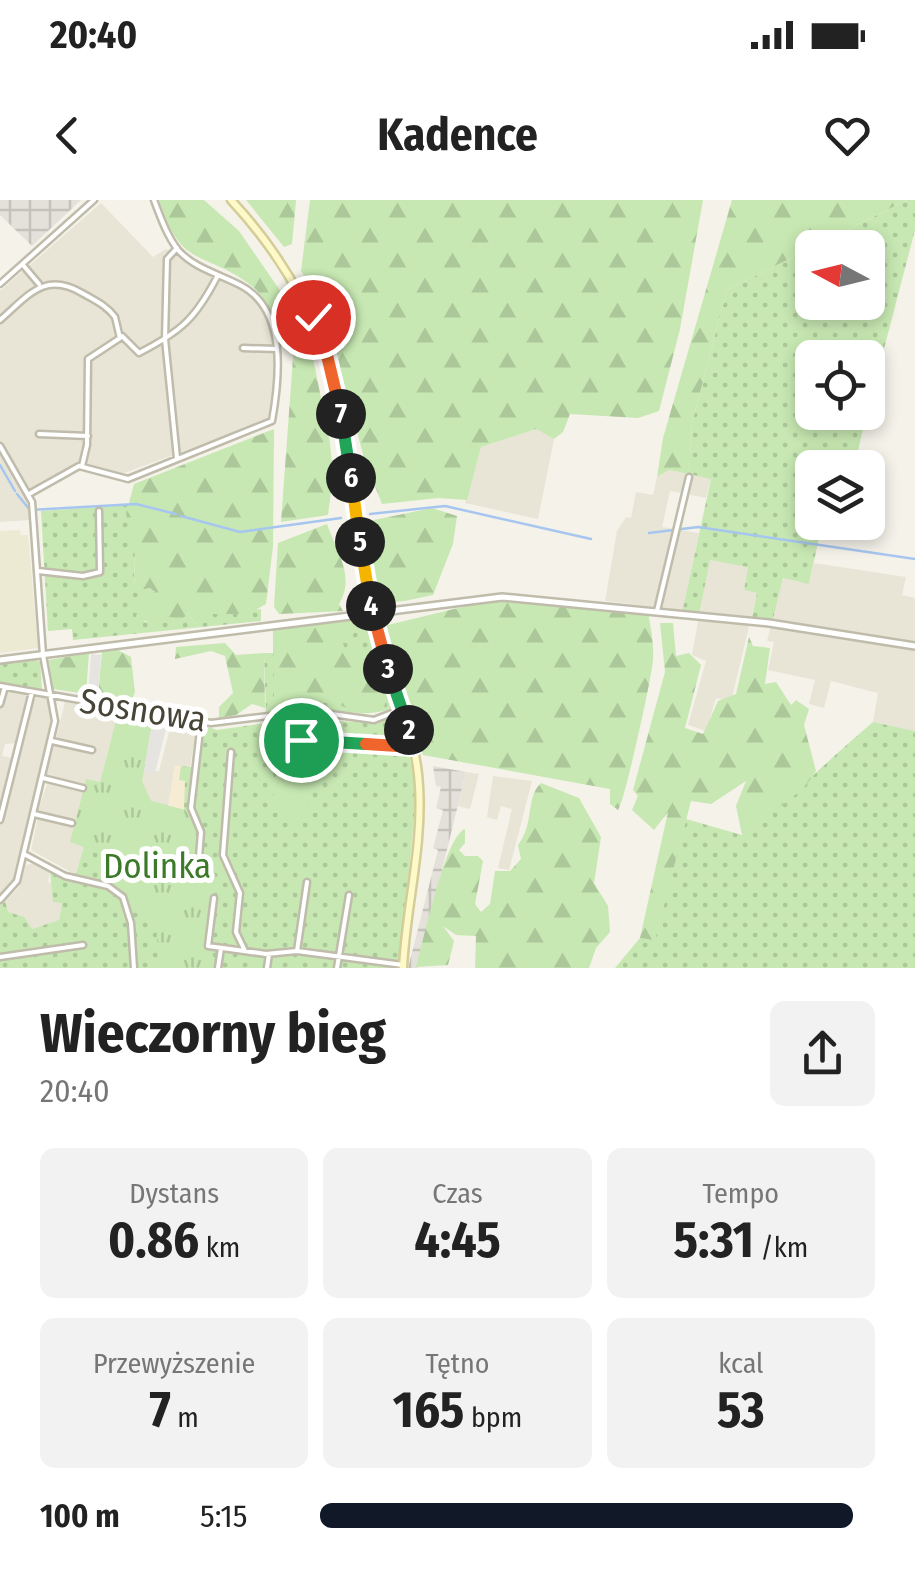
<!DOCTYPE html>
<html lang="pl">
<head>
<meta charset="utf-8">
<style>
	body { margin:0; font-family:"Fira Sans Condensed",sans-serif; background:#f2f2f2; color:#222; height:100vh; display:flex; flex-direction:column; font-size:38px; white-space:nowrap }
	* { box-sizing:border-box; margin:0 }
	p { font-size:32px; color:#767676 }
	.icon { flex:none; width:55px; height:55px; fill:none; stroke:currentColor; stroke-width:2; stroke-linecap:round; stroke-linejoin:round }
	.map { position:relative; height:768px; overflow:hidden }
	.details { display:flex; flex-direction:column; background:#fff; flex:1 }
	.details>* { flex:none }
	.needle { width:65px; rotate:277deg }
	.fabs { position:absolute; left:795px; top:30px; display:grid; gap:20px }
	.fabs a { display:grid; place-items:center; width:90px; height:90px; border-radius:15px; background:#fff; box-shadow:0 5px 15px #0003; font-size:50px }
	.pin { position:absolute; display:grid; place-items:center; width:85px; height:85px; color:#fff; margin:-42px; border:5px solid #fff; border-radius:50%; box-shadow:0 2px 10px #0007 }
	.km { position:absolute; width:50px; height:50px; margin:-25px; border-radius:50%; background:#222; color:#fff; font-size:28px; line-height:50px; text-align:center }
	.round { display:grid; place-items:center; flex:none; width:105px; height:105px; border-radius:15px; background:#f2f2f2 }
	.headline { display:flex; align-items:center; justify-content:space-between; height:170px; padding:0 40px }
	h1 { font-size:55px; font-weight:700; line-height:75px }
	.stats { display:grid; grid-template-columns:repeat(3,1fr); gap:15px; height:170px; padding:10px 40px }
	.stats div { display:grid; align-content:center; border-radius:15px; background:#f2f2f2; text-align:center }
	.stats b { font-size:50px; font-weight:700 }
	.stats small { font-size:28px; font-weight:400 }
	.stats p { font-size:28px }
	ul { padding:0 40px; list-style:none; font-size:32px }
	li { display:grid; grid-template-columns:160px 120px 1fr; align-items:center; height:75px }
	li i { height:25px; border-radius:12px; background:#111827 }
	.status { display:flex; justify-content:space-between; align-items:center; height:70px; padding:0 50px; background:#fff; direction:ltr }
	.status svg { height:28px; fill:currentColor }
	header { display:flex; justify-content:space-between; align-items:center; height:130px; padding:0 40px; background:#fff; font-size:45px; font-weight:700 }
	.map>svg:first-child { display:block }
</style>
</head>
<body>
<div class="status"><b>20:40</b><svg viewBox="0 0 49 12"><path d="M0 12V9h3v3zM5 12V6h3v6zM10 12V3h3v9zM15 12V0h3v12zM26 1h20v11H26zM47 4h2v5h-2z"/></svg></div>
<header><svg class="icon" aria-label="back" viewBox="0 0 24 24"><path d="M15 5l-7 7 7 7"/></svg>Kadence<svg class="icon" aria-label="heart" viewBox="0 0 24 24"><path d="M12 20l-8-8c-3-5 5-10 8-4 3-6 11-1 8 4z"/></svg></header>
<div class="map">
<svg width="915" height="768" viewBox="0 0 915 768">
	<defs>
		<pattern id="industrial-grid" width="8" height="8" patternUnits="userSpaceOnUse" patternTransform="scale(2.5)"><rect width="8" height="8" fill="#e4e1da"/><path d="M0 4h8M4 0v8" fill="none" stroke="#c5c2bc"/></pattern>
		<pattern id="grass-dots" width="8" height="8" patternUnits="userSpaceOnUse" patternTransform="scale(2.5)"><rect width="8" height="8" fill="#c7e8b2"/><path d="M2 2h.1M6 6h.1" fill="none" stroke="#acc89a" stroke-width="1.8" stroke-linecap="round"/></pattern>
		<pattern id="forest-firs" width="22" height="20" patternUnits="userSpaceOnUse" patternTransform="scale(2.5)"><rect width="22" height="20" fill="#c7e8b2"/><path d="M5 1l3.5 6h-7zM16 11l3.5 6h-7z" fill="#acc89a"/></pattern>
		<pattern id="park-tufts" width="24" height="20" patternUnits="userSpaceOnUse" patternTransform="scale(2.5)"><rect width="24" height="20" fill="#c7e8b2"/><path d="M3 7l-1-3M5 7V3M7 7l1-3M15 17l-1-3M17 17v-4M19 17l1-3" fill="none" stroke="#acc89a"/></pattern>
	</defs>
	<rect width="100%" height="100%" fill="#f4f2e9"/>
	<!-- residential -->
	<path fill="#e8e5d7" d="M101 3 153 57 166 49 253 95 267 116 276 157 268 220 116 276 80 262 26 295 30 320 0 322V91Z
		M536 229 554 239 538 319 465 303 481 247Z
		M669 270 711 278 706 298 670 291 662 327 699 333 683 410 605 401 617 331 626 317 631 318 636 292 653 295 657 277Z
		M709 360 748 366 744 390 757 393 731 502 716 498 706 531 688 525 706 461 692 455Z
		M814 363 906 377 902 395 915 398V531L873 522 878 493 831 481 824 508 809 504 815 480 768 470 774 442 767 441 783 378 809 384Z
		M6 491 29 495 16 543 5 544 2 556 14 558 0 612V509Z
		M39 497 48 499 51 526 17 667 12 683 0 696V626L32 498Z
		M65 502 119 510 100 583 86 580 84 586 47 574 54 545 92 554 94 549 56 538Z
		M172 520 197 526 190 567 175 566 168 608 151 601 142 581 144 571H159Z
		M466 572 479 574 470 609 458 606Z
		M493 576 532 581 509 670 498 668 512 609 501 606 497 620 487 617Z
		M48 582 83 590 75 622 38 610Z
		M38 617 74 626 84 646 76 675 31 650Z
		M35 663 50 671 48 682 54 683 62 703 59 720 32 729 7 712 5 701 19 687 26 665Z"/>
	<!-- commercial -->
	<path fill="#f6ecd4" d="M175 565 181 566 180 580 185 581 187 589 185 610 168 608Z"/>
	<!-- industrial -->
	<path fill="url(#industrial-grid)" d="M0 0H81L32 46 0 15Z
		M433 566 466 572 418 768H408L438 650 433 648 443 610 436 608 441 587 436 586Z"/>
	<!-- education -->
	<path fill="#edead3" d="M20 330 21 335H28L38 448 0 453V331Z"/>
	<!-- grass -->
	<path fill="url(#grass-dots)" fill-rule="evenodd" d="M907 0H915V30L868 210V158H812V212L867 213 854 267 812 268V322L840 323 839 326 822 324 809 384 783 378 772 423 751 421 757 393 744 390 748 367 710 360 699 415 682 413 711 279 689 274 692 223 727 90ZM812 48H868V102H812Z
		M128 305 135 349 134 390 150 388 156 393 144 422 171 417 175 424 188 414 196 424 209 414 261 409V421L73 440 72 429 48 431 41 311Z
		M365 416 396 506C357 527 307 493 266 514L264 453H273V429Z
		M35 460 40 462 42 490 0 483V464Z
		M119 510 153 517 142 582 151 601 184 610 185 581 179 580 181 566 199 568 202 536 209 527 217 530 295 519 377 523 398 516 417 585 400 768H0V705L5 701 8 712 24 717 32 729 59 720 62 703 53 702 50 671 63 679V671L76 674 84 646 116 659 114 676H124L114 542 110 544Z
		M873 522 915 531V768H615L640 738 655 739 686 619 742 635C789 600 828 560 873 522Z"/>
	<!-- forest -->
	<path fill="url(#forest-firs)" d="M159 0H204L239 31 279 89 286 104 282 141C273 124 270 101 253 87 205 49 182 72 159 0Z
		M246 0H296L292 44 284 47Z
		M310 0H703L680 129 659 211 638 218 570 214 563 232 554 239 536 229 481 247 467 300 438 298 382 304 364 258 326 114 301 71Z
		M732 0H907L727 90 692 223 689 274 669 270 657 277 663 238Z
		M296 117 311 148 330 243 333 276 328 315 281 322Z
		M274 229 273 346 266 404 248 414H209L197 425 188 414 175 425 171 417 157 423 135 419 141 402 155 392 150 388 134 391 135 349 126 314 134 284Z
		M432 308 457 316 453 344 433 395C421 397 404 403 392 401 368 397 368 337 374 320Z
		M327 324C336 351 356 376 339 404L343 411 279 414 274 407 278 343Z
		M499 398 648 413C651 428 654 444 653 460 652 477 624 604 618 610L610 604V589L423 555 384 426Z
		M344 421 356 430 353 435 349 429 339 433 345 449 366 454 385 502 384 508 367 511 310 499 274 502 273 429Z
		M660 423H673L676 456 689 453 701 465 685 528 703 534 718 501 736 494 749 437 753 446 770 448 765 484 776 482 791 505 796 500 809 509 804 525 816 571 803 589 742 635 736 606 746 581 711 604 691 601 655 740 640 738 668 612 654 630 632 610 638 596 633 590 665 472Z
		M225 443 236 455 264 453 265 508 252 504 236 515 219 518V507L233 493 225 456 211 451 175 459 176 447Z
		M116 449 131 457 135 492 131 502 98 496 102 451Z
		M89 453 86 494 53 489 49 460Z
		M541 583 579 598 601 637 594 683 608 706 610 732 596 748 589 768H475L476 736 456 735 443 726 454 741 448 765 416 767C424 740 445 636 465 629V643L459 650 465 656H478L483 661 475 704 481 712 490 704 495 671H510L521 659 518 645C535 623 525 598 541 583Z"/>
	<!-- park -->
	<path fill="url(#park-tufts)" d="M119 510 153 517 142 581 151 601 185 610 195 624 197 653 214 694 210 768H159L156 719C135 700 112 692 116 659L70 642 86 579 100 582Z"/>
	<!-- pitch -->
	<path fill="#c7e8b2" d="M276 575 311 581 305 621 286 618 287 608 272 605Z"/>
	<!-- parking -->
	<path fill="#e5e4e0" d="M91 454 101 455 98 496 88 495Z
		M153 517 168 521 155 573 144 571Z"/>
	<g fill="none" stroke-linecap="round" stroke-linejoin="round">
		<!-- stream -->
		<path stroke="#a6c6f0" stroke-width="2.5" d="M0 265 15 291
			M17 294 30 310 136 304 176 314
			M370 314 445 306 591 339
			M181 316 240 332 341 318
			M649 333 698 327 915 359"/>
		<!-- minor casing -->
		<g stroke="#c0bcab" stroke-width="9">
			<path id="minor" d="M177 48 167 59 165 139 177 258
				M23 65 39 84
				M0 84 94 0
				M0 120C28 96 44 71 82 93 94 100 106 105 115 117L120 138 88 159 87 245 82 266
				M122 136 139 153C182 131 196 118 218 75
				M243 148 277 149
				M39 234 88 236
				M0 246 32 302 43 455 55 521 17 681 0 700
				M29 294 79 266 128 279 272 221C280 176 287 109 240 85 219 74 194 68 178 50 167 36 160 16 154 0
				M38 371 83 376 100 372 99 311
				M657 411 689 277
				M0 486 211 523 310 511 374 520 402 509
				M0 504 5 487
				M272 534 349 545 413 547
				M52 541 92 550
				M231 552 223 655 240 693 236 732 245 751
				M43 578 83 588
				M34 614 72 623
				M0 620 32 492
				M24 654 65 676 108 686 123 697 131 723 134 768
				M199 657 201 632 191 608 201 522
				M214 698 208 746 266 754 297 751 403 765
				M297 751 307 682
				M0 757 83 745
				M218 768 221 748
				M267 768 269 754
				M337 768 349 695"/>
		</g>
		<!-- tertiary casing -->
		<g stroke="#c0bcab" stroke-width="10">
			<path id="tertiary" d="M0 460 502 397 769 423 915 446"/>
		</g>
		<!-- secondary casing -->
		<g stroke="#d4cd99" stroke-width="11">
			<path id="secondary" d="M231 0C360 139 335 249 374 417 387 473 416 527 419 586 423 647 406 707 403 768"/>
		</g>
		<!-- minor -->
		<use href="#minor" stroke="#fff" stroke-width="4"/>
		<!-- tertiary -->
		<use href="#tertiary" stroke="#fff" stroke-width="5"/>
		<!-- secondary -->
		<use href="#secondary" stroke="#fef9c8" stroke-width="6"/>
	</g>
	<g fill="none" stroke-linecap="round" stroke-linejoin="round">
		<!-- split-1 casing -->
		<g stroke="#fff" stroke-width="20">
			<path id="split-1" d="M301 540 366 544"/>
		</g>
		<!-- split-2 casing -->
		<g stroke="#fff" stroke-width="20">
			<path id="split-2" d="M366 544 413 547 409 530"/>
		</g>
		<!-- split-3 casing -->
		<g stroke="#fff" stroke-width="20">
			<path id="split-3" d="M388 469 409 530"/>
		</g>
		<!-- split-4 casing -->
		<g stroke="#fff" stroke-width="20">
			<path id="split-4" d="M371 406 388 469"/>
		</g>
		<!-- split-5 casing -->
		<g stroke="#fff" stroke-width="20">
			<path id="split-5" d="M360 342 371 406"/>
		</g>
		<!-- split-6 casing -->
		<g stroke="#fff" stroke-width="20">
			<path id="split-6" d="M351 278 360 342"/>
		</g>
		<!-- split-7 casing -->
		<g stroke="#fff" stroke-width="20">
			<path id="split-7" d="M341 214 351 278"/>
		</g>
		<!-- split-8 casing -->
		<g stroke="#fff" stroke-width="20">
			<path id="split-8" d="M326 151 341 214"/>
		</g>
		<!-- split-9 casing -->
		<g stroke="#fff" stroke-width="20">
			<path id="split-9" d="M313 117 326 151"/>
		</g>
		<!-- split-1 -->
		<use href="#split-1" stroke="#22a559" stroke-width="12"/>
		<!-- split-2 -->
		<use href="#split-2" stroke="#f0652b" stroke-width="12"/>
		<!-- split-3 -->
		<use href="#split-3" stroke="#22a559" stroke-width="12"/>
		<!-- split-4 -->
		<use href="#split-4" stroke="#f0652b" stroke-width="12"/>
		<!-- split-5 -->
		<use href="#split-5" stroke="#f5b400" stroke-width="12"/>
		<!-- split-6 -->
		<use href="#split-6" stroke="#f5b400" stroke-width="12"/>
		<!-- split-7 -->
		<use href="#split-7" stroke="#22a559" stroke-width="12"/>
		<!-- split-8 -->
		<use href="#split-8" stroke="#f0652b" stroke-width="12"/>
		<!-- split-9 -->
		<use href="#split-9" stroke="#f5b400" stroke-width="12"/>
	</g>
	<g text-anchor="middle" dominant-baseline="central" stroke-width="10" stroke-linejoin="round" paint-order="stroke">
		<!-- street labels -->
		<g font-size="35" fill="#484437" stroke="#fff">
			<text transform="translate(143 510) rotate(9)">Sosnowa</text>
		</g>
		<!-- park labels -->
		<g font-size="35" fill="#3c7a2a" stroke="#fff">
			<text x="157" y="666">Dolinka</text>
		</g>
	</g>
</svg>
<div class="fabs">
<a><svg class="needle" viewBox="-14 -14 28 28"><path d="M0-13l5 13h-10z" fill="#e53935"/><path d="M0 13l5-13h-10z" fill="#767676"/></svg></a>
<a><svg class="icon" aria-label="locate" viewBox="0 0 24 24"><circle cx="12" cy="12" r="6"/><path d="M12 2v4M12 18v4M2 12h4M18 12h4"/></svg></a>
<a><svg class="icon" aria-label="layers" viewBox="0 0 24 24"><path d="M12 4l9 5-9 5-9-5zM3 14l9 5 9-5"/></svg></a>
</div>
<div class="pin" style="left:301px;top:540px;background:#1e9e55"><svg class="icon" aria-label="arrive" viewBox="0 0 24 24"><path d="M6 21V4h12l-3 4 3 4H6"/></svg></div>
<div class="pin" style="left:313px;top:117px;background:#d93025"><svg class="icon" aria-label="check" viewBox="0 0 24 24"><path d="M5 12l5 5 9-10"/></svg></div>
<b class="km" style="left:409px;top:530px">2</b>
<b class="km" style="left:388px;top:469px">3</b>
<b class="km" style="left:371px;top:406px">4</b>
<b class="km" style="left:360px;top:342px">5</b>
<b class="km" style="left:351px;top:278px">6</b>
<b class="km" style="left:341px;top:214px">7</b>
</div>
<section class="details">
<div class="headline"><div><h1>Wieczorny bieg</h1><p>20:40</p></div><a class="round"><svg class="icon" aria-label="share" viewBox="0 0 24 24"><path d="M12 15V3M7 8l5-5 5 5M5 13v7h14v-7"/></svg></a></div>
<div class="stats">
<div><p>Dystans</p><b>0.86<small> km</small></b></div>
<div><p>Czas</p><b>4:45</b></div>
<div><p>Tempo</p><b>5:31<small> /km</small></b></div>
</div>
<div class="stats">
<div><p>Przewyższenie</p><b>7<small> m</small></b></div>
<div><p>Tętno</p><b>165<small> bpm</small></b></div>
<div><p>kcal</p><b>53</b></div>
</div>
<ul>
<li><b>100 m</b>5:15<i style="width:96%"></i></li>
</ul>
</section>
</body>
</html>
